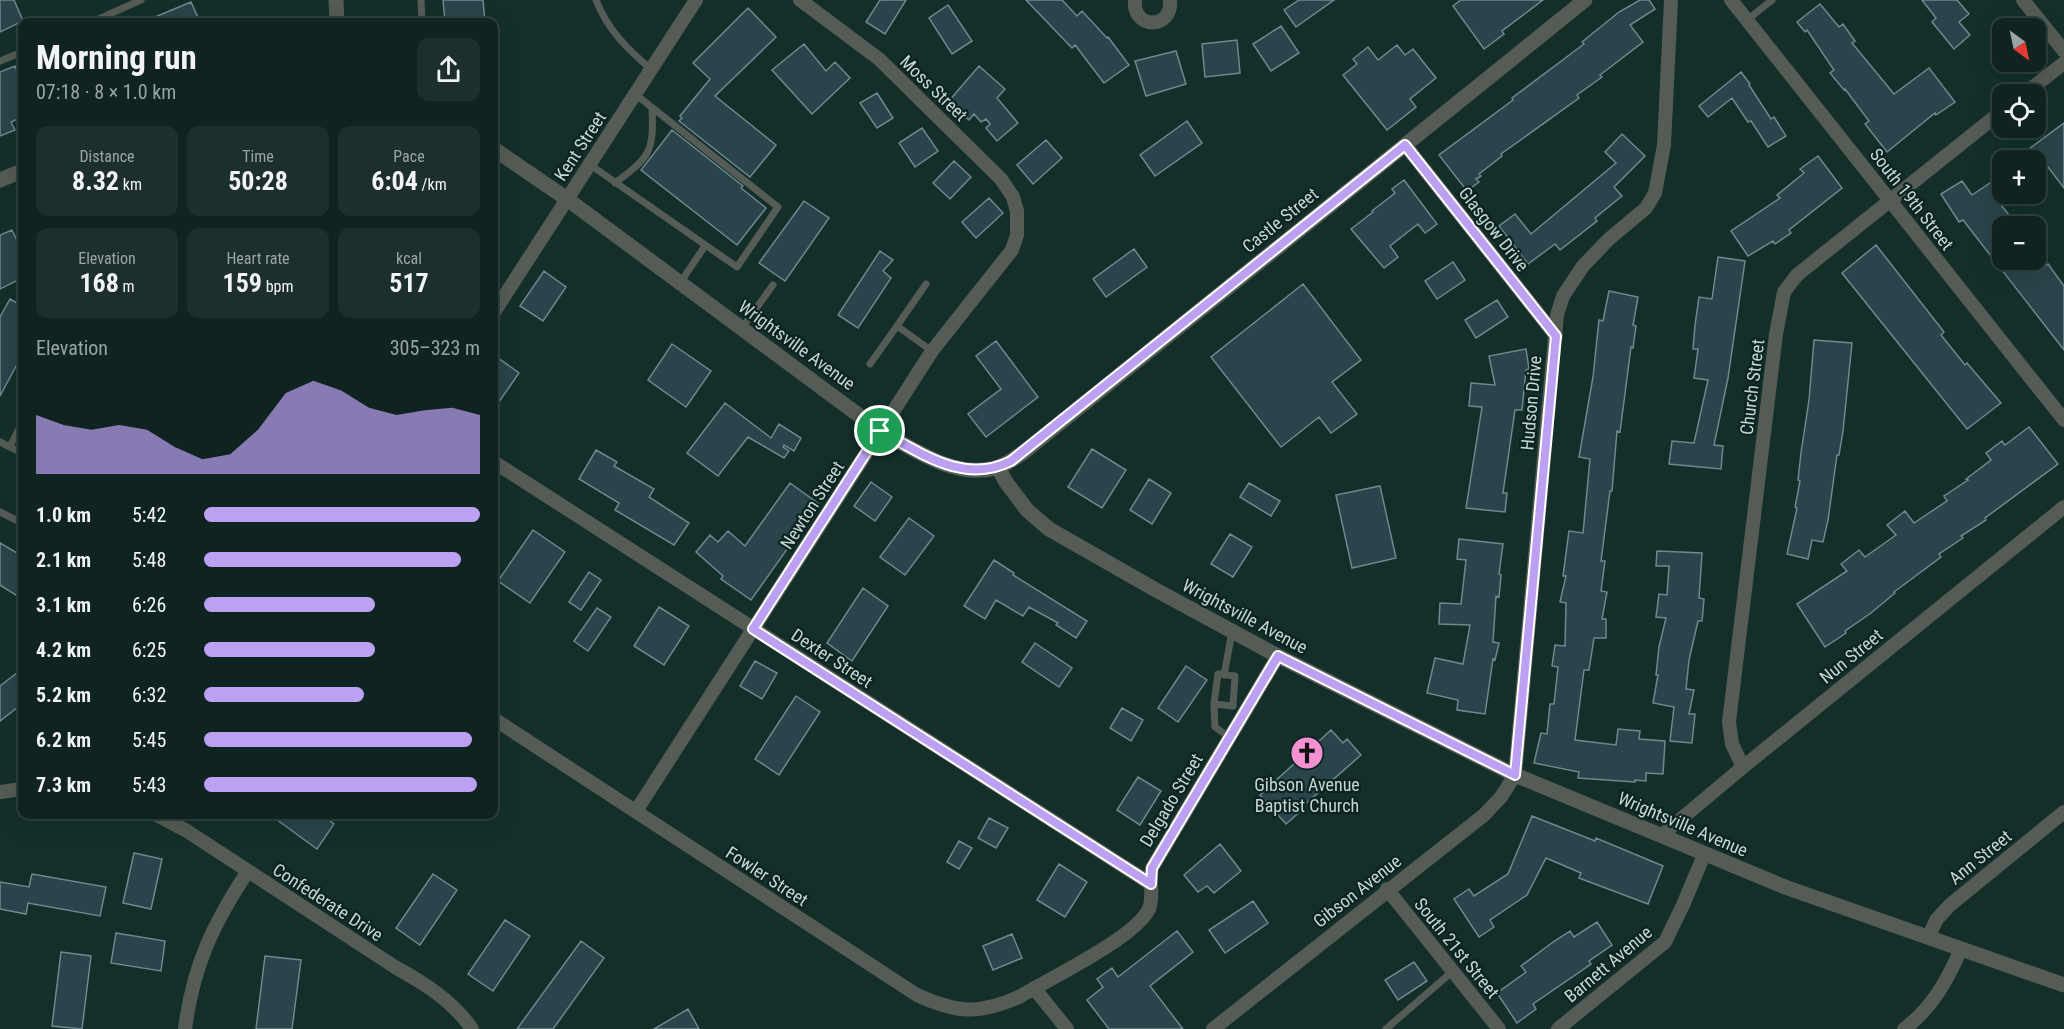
<!DOCTYPE html>
<html lang="en">
<head>
<meta charset="utf-8">
<style>
	body { margin:0; font-family:"Roboto Condensed",sans-serif; background:#1d2f2d; color:#f1f3f6; height:100vh; display:flex; flex-direction:column; font-size:22px; white-space:nowrap }
	* { box-sizing:border-box; margin:0 }
	p { font-size:20px; color:#9ba4a5 }
	.icon { flex:none; width:33px; height:33px; fill:none; stroke:currentColor; stroke-width:2; stroke-linecap:round; stroke-linejoin:round }
	.map { position:relative; flex:1; overflow:hidden }
	.panel { position:absolute; left:18px; top:18px; width:480px; height:801px; display:flex; flex-direction:column; background:#0f2320; border-radius:12px; box-shadow:0 6px 24px #0002,0 0 0 2px #2f403e }
	.panel>* { flex:none }
	.needle { width:39px; rotate:147deg }
	.controls { position:absolute; left:1992px; top:18px; display:grid; gap:12px }
	.controls a { display:grid; place-items:center; width:54px; height:54px; border-radius:12px; background:#0f2320; box-shadow:0 6px 24px #0002,0 0 0 2px #2f403e; font-size:30px }
	.pin { position:absolute; display:grid; place-items:center; width:51px; height:51px; color:#fff; margin:-26px; border:3px solid #fff; border-radius:50%; box-shadow:0 2px 6px #0007 }
	.round { display:grid; place-items:center; flex:none; width:63px; height:63px; border-radius:12px; background:#1d2f2d }
	.summary { display:flex; align-items:center; justify-content:space-between; height:102px; padding:0 18px }
	h1 { font-size:33px; font-weight:700; line-height:45px }
	.figures { display:grid; grid-template-columns:repeat(3,1fr); gap:9px; height:102px; padding:6px 18px }
	.figures div { display:grid; align-content:center; border-radius:12px; background:#1d2f2d; text-align:center }
	.figures b { font-size:26px; font-weight:700 }
	.figures small { font-size:16px; font-weight:400 }
	.figures p { font-size:16px }
	.chart { height:168px; padding:12px 18px }
	.chart p { display:flex; justify-content:space-between }
	.chart svg { width:100%; height:108px; margin-top:6px; fill:#bca0f2; opacity:.7 }
	ul { padding:0 18px; list-style:none; font-size:20px }
	li { display:grid; grid-template-columns:96px 72px 1fr; align-items:center; height:45px }
	li i { height:15px; border-radius:8px; background:#bca0f2 }
	.map>svg:first-child { display:block }
</style>
</head>
<body>
<div class="map">
<svg width="2064" height="1029" viewBox="0 0 2064 1029">
	<rect width="100%" height="100%" fill="#142f2a"/>
	<!-- building -->
	<path fill="#29444a" stroke="#6c898f" stroke-width="1.5" d="M0 0H14L23 21 0 32Z
		M443 0H483L485 22H445Z
		M880 0H906L885 34 866 22Z
		M1026 0H1062L1077 16 1082 11 1107 38 1108 37 1129 65 1104 83 1075 45 1072 48Z
		M1299 0H1334L1296 27 1284 10Z
		M1461 0H1543L1502 31 1504 34 1484 49 1453 6Z
		M1640 0H1649L1655 9 1630 25 1643 42 1600 75 1602 77 1577 95 1579 98 1501 154 1502 156 1479 174 1481 176 1476 179 1479 182 1467 191 1439 155 1513 100 1512 98 1584 44 1582 42 1619 12Z
		M1922 0H1957L1969 14 1959 22 1970 35 1954 49 1932 22 1936 18Z
		M191 2 200 22H143Z
		M1820 4 1839 27 1843 24 1855 41 1852 43 1894 94 1929 68 1955 102 1936 115 1935 113 1887 152 1865 124 1869 121 1845 89 1844 90 1830 73 1834 70 1807 30 1805 32 1797 22Z
		M948 5 972 41 952 54 929 18Z
		M748 8 776 37 715 96 776 145 750 177 679 121 682 118 680 116 710 79 693 63Z
		M1281 26 1299 53 1271 71 1253 44Z
		M1237 40 1240 73 1205 77 1202 44Z
		M804 44 826 71 835 62 850 78 812 114 772 70Z
		M1397 45 1405 55 1413 49 1436 78 1410 99 1416 107 1387 130 1343 75 1357 64 1353 59 1368 47 1378 60Z
		M1176 51 1186 84 1146 96 1135 61Z
		M15 66 22 85V117L11 122 15 130 0 136V72Z
		M979 66 1005 89 997 98 1018 123 997 141 986 128 990 124 986 119 981 122 974 114 969 120 948 102Z
		M1741 72 1750 84 1749 85 1771 119 1774 117 1786 136 1768 147 1751 121 1748 122 1732 98 1708 117 1699 106Z
		M877 93 893 118 877 128 860 103Z
		M1187 121 1202 143 1155 176 1140 155Z
		M2064 123V188L2048 167 2036 175V160H2014Z
		M922 128 938 151 915 167 899 143Z
		M672 130 743 186 741 188 766 208 737 245 641 170Z
		M1622 134 1645 156 1614 187 1622 196 1595 218 1597 221 1560 250 1555 244 1528 264 1499 226 1515 214 1531 234 1616 163 1605 152Z
		M1046 140 1062 158 1033 184 1017 165Z
		M1818 156 1842 188 1789 230 1791 233 1775 244 1773 241 1748 256 1731 231 1780 198 1777 195 1804 173 1800 169Z
		M954 161 971 177 950 199 933 183Z
		M2002 175V197L1997 200 2013 220 2006 226H2002V260H2030L2038 271 2048 264 2064 286V350L1963 220 1959 222 1941 194 1962 181 1972 195Z
		M1404 180 1437 224 1425 233 1418 224 1390 246 1398 257 1384 268 1351 229 1373 212 1372 211 1395 193 1392 189Z
		M989 198 1003 213 976 238 962 222Z
		M804 201 829 218 785 281 759 263Z
		M12 230 22 251V278L0 289V235Z
		M1876 245 1944 332 1941 335 1965 365 1967 363 2001 403 1967 429 1842 273Z
		M1134 249 1147 267 1106 297 1093 279Z
		M880 251 893 260 883 271 891 278 858 328 838 315Z
		M1718 257 1745 261 1728 378 1714 445 1723 446 1721 469 1669 464 1672 441 1694 443 1708 380 1694 378 1698 349H1693L1695 325 1699 297 1712 299Z
		M1453 262 1465 280 1437 299 1425 281Z
		M544 271 566 287 543 321 520 306Z
		M1303 284 1361 360 1332 382 1357 414 1331 433 1319 417 1281 447 1211 357Z
		M1609 291 1638 297 1633 325 1636 326 1633 348 1631 347 1620 432 1617 431 1612 491H1610L1601 561H1605L1601 591 1607 592 1602 619H1606V638H1594L1589 670H1584L1575 740 1616 745 1618 729 1640 731 1639 739 1665 741 1663 774 1646 773V781L1635 780V782L1578 778 1579 772 1534 763 1541 733 1547 734 1550 704H1554L1558 667 1552 666 1555 645 1565 646 1566 603 1560 602 1566 576H1563L1569 531 1583 533 1590 459 1579 457 1593 377 1599 320 1603 321Z
		M10 299 22 306V355L0 396V317Z
		M1497 300 1508 317 1476 338 1465 320Z
		M1814 340 1852 343 1843 431 1839 455H1837L1828 520 1823 542 1812 540 1808 559 1787 554 1797 508 1795 507 1800 481 1798 480 1801 453 1809 400Z
		M996 341 1038 397 986 437 968 414 1001 389 976 356Z
		M672 344 711 371 686 407 648 380Z
		M1526 349 1529 369 1526 370 1522 410H1515L1503 493H1507L1505 512 1466 508 1482 407 1469 406 1471 383 1495 385 1489 356Z
		M494 355 519 373 494 409Z
		M725 403 771 438 779 424 801 438 794 451 784 445 783 447 789 451 784 458 748 437 718 476 687 453Z
		M2029 427 2058 464 1985 518 1986 520 1961 536 1963 538 1939 554 1941 557 1894 592 1895 593 1871 613 1845 631 1846 633 1825 647 1797 604 1847 571 1841 564 1859 550 1865 557 1896 535 1887 525 1905 511 1914 523 1947 501 1944 496 1968 480 1966 479 1991 460 1986 453 2002 441 2005 445Z
		M1092 449 1126 470 1102 508 1068 487Z
		M596 450 617 462 614 466 654 489 649 497 689 523 674 545 615 510 619 503 579 479Z
		M1149 479 1171 493 1152 524 1130 510Z
		M871 482 892 497 875 521 854 506Z
		M790 483 819 504 751 600 721 579 723 576 696 552 710 535 718 542 728 531 745 546Z
		M1249 483 1280 501 1271 516 1240 497Z
		M1380 486 1396 558 1352 568 1336 495Z
		M909 518 934 536 905 575 880 557Z
		M533 530 565 552 530 603 498 581Z
		M1230 534 1252 547 1233 577 1211 564Z
		M1459 539 1503 544 1499 574 1501 575 1499 597 1496 596 1493 642 1499 643 1495 660 1493 659 1485 714 1457 710 1458 700 1427 693 1435 658 1463 664 1470 625 1439 624 1440 603 1461 604 1466 560 1457 559Z
		M0 543 22 556V599L0 585Z
		M1657 551 1702 553 1699 598 1704 599 1702 621H1698L1689 660 1686 689 1694 690 1689 714H1695L1692 743 1670 741 1674 707 1653 703 1658 675H1656L1659 647 1666 618 1656 617 1659 594 1667 595 1669 566H1656Z
		M994 560 1014 573 1013 575 1087 621 1076 638 1056 625 1058 623 1029 607 1023 616 996 600 985 619 964 606Z
		M589 572 601 580 581 610 569 602Z
		M863 588 888 606 852 661 827 643Z
		M659 607 689 626 664 665 634 646Z
		M597 608 611 617 588 651 574 641Z
		M1035 643 1072 668 1059 687 1022 662Z
		M755 661 777 673 762 699 740 686Z
		M1186 666 1207 680 1178 722 1158 708Z
		M22 669V704L0 721V686Z
		M796 696 820 712 779 775 755 759Z
		M1122 708 1143 720 1131 741 1110 728Z
		M1331 730 1343 743 1347 739 1361 755 1302 807 1303 809 1286 824 1260 795Z
		M1138 777 1161 791 1140 825 1117 810Z
		M269 814H321L334 824 317 849Z
		M1532 816 1595 841 1596 838 1663 866 1648 904 1579 878 1581 873 1546 858 1527 895 1490 920 1494 927 1479 937 1454 899 1469 889 1474 896 1508 874Z
		M989 818 1008 828 996 848 978 838Z
		M959 841 972 848 959 869 947 862Z
		M1220 844 1241 871 1214 893 1207 886 1198 892 1184 875Z
		M134 853 162 859 151 909 123 903Z
		M1059 864 1087 882 1065 917 1037 900Z
		M32 874 106 887 100 916 28 903 26 914 0 909V882L29 887Z
		M433 874 457 890 420 945 396 928Z
		M1253 901 1268 923 1225 953 1209 930Z
		M505 920 530 936 493 991 468 974Z
		M1597 922 1612 945 1589 961 1591 964 1533 1004 1536 1009 1517 1023 1497 993 1526 972 1521 966 1553 942 1570 931 1574 937Z
		M1177 931 1193 952 1150 986 1183 1029H1109L1087 1000 1103 987 1097 979 1112 968 1118 977Z
		M116 933 165 941 161 971 111 963Z
		M1012 934 1022 958 993 970 983 946Z
		M581 941 604 958 553 1029H517Z
		M61 952 91 956 82 1029 52 1026Z
		M265 956 301 960 292 1029H256Z
		M1414 962 1427 981 1398 1000 1385 980Z
		M688 1009 699 1029H654Z"/>
	<g fill="none" stroke-linecap="round" stroke-linejoin="round">
		<!-- service -->
		<path stroke="#545c55" stroke-width="7" d="M421 0 422 22
			M596 0C607 29 628 50 651 69
			M1747 20 1772 0
			M92 22 141 0
			M0 61 22 52
			M589 164 737 267 778 207 635 94
			M615 183C650 157 654 152 652 109
			M680 283 705 246
			M897 326 926 284
			M742 328 773 285
			M870 364 897 326 932 351
			M0 442 22 453
			M10 446 22 423
			M0 512 22 523
			M1224 675 1232 632
			M1214 704 1233 706 1235 676 1218 674 1214 704 1215 727 1229 737
			M1386 1029 1453 971"/>
		<!-- minor -->
		<path stroke="#545c55" stroke-width="14" d="M1135 0C1132 30 1173 30 1170 0
			M1731 0 2064 420
			M2023 0 2064 51
			M2024 94 2064 63
			M1405 145 1556 336
			M494 312 696 0
			M494 462 1151 884
			M494 719 917 995C957 1013 979 1015 1019 997 1049 979 1135 938 1149 909 1154 897 1149 881 1152 868L1278 656
			M1743 767 1732 744 1729 722 1776 334 1784 292 1797 275 2002 111
			M0 792 22 789
			M636 811 932 351 1012 250 1017 235V211L1013 197 1001 179 879 59 800 0
			M155 814 187 831 395 967C424 983 453 1001 472 1029
			M1662 835 1743 767 2064 507
			M1387 889 1499 1029
			M1928 937 1937 919 1950 905 2064 812
			M1034 988 1067 1029
			M185 1029C193 966 213 924 248 871
			M1213 1029 1484 815 1501 797 1515 775 1557 315 1563 296 1583 266 1609 239 1646 208 1655 193 1664 145 1671 0
			M1558 1029 1665 942 1683 905 1704 855
			M1904 1029C1932 1008 1947 981 1961 949"/>
		<!-- tertiary -->
		<path stroke="#545c55" stroke-width="15" d="M336 0 337 22
			M494 149 567 199 880 431C914 449 955 479 995 468 1006 465 1015 458 1024 452L1585 0
			M0 180 22 171
			M998 468 1006 482 1027 510 1049 529 1156 590 1278 656 1515 775 1785 887 2064 985"/>
	</g>
	<g fill="none" stroke-linecap="round" stroke-linejoin="round">
		<!-- route casing -->
		<g stroke="#fff" stroke-width="12">
			<path id="route" d="M1405 145 1556 336 1515 775 1278 656 1152 868 1151 884 753 629 880 431C921 453 964 485 1011 461Z"/>
		</g>
		<!-- route -->
		<use href="#route" stroke="#bca0f2" stroke-width="8"/>
	</g>
	<!-- icons -->
	<defs>
		<g id="church-disc" transform="scale(1.725)"><circle r="9.5" fill="#f491d3" stroke="#0a2521"/><path d="M-1.2-6h2.4v3.5h3.3v2.4h-3.3V6h-2.4V-.1h-3.3v-2.4h3.3Z" fill="#111"/></g>
	</defs>
	<g fill-rule="evenodd">
		<use href="#church-disc" x="1307" y="753"/>
	</g>
	<g text-anchor="middle" dominant-baseline="central" stroke-width="4.5" stroke-linejoin="round" paint-order="stroke">
		<!-- street labels -->
		<g font-size="18" fill="#c7d6d3" stroke="#0a2521">
			<text transform="translate(934 88) rotate(44)">Moss Street</text>
			<text transform="translate(580 146) rotate(-57)">Kent Street</text>
			<text transform="translate(1912 199) rotate(52)">South 19th Street</text>
			<text transform="translate(1280 220) rotate(-39)">Castle Street</text>
			<text transform="translate(1494 229) rotate(52)">Glasgow Drive</text>
			<text transform="translate(797 345) rotate(36)">Wrightsville Avenue</text>
			<text transform="translate(1752 387) rotate(-83)">Church Street</text>
			<text transform="translate(1531 403) rotate(-85)">Hudson Drive</text>
			<text transform="translate(812 505) rotate(-57)">Newton Street</text>
			<text transform="translate(1245 616) rotate(28)">Wrightsville Avenue</text>
			<text transform="translate(1851 656) rotate(-39)">Nun Street</text>
			<text transform="translate(832 658) rotate(33)">Dexter Street</text>
			<text transform="translate(1171 800) rotate(-59)">Delgado Street</text>
			<text transform="translate(1683 824) rotate(23)">Wrightsville Avenue</text>
			<text transform="translate(1980 857) rotate(-39)">Ann Street</text>
			<text transform="translate(767 876) rotate(33)">Fowler Street</text>
			<text transform="translate(1357 891) rotate(-38)">Gibson Avenue</text>
			<text transform="translate(328 902) rotate(33)">Confederate Drive</text>
			<text transform="translate(1457 948) rotate(51)">South 21st Street</text>
			<text transform="translate(1608 964) rotate(-40)">Barnett Avenue</text>
		</g>
		<!-- poi labels -->
		<g font-size="18" fill="#c7d6d3" stroke="#0a2521">
			<text x="1307" y="784">Gibson Avenue<tspan x="1307" dy="21">Baptist Church</tspan></text>
		</g>
	</g>
</svg>
<div class="controls">
<a><svg class="needle" viewBox="-14 -14 28 28"><path d="M0-13l5 13h-10z" fill="#e53935"/><path d="M0 13l5-13h-10z" fill="#9ba4a5"/></svg></a>
<a><svg class="icon" aria-label="locate" viewBox="0 0 24 24"><circle cx="12" cy="12" r="6"/><path d="M12 2v4M12 18v4M2 12h4M18 12h4"/></svg></a>
<a>+</a>
<a>−</a>
</div>
<div class="pin" style="left:880px;top:431px;background:#1e9e55"><svg class="icon" aria-label="arrive" viewBox="0 0 24 24"><path d="M6 21V4h12l-3 4 3 4H6"/></svg></div>
<section class="panel">
<div class="summary"><div><h1>Morning run</h1><p>07:18 · 8 × 1.0 km</p></div><a class="round"><svg class="icon" aria-label="share" viewBox="0 0 24 24"><path d="M12 15V3M7 8l5-5 5 5M5 13v7h14v-7"/></svg></a></div>
<div class="figures">
<div><p>Distance</p><b>8.32<small> km</small></b></div>
<div><p>Time</p><b>50:28</b></div>
<div><p>Pace</p><b>6:04<small> /km</small></b></div>
</div>
<div class="figures">
<div><p>Elevation</p><b>168<small> m</small></b></div>
<div><p>Heart rate</p><b>159<small> bpm</small></b></div>
<div><p>kcal</p><b>517</b></div>
</div>
<div class="chart"><p><span>Elevation</span>305–323 m</p>
<svg viewBox="0 0 160 44" preserveAspectRatio="none"><path d="M0 44V20L10 24L20 26L30 24L40 26L50 33L60 38L70 36L80 26L90 11L100 6L110 10L120 17L130 20L140 18L150 17L160 20V44z"/></svg>
</div>
<ul>
<li><b>1.0 km</b>5:42<i style="width:100%"></i></li>
<li><b>2.1 km</b>5:48<i style="width:93%"></i></li>
<li><b>3.1 km</b>6:26<i style="width:62%"></i></li>
<li><b>4.2 km</b>6:25<i style="width:62%"></i></li>
<li><b>5.2 km</b>6:32<i style="width:58%"></i></li>
<li><b>6.2 km</b>5:45<i style="width:97%"></i></li>
<li><b>7.3 km</b>5:43<i style="width:99%"></i></li>
</ul>
</section>
</div>
</body>
</html>
